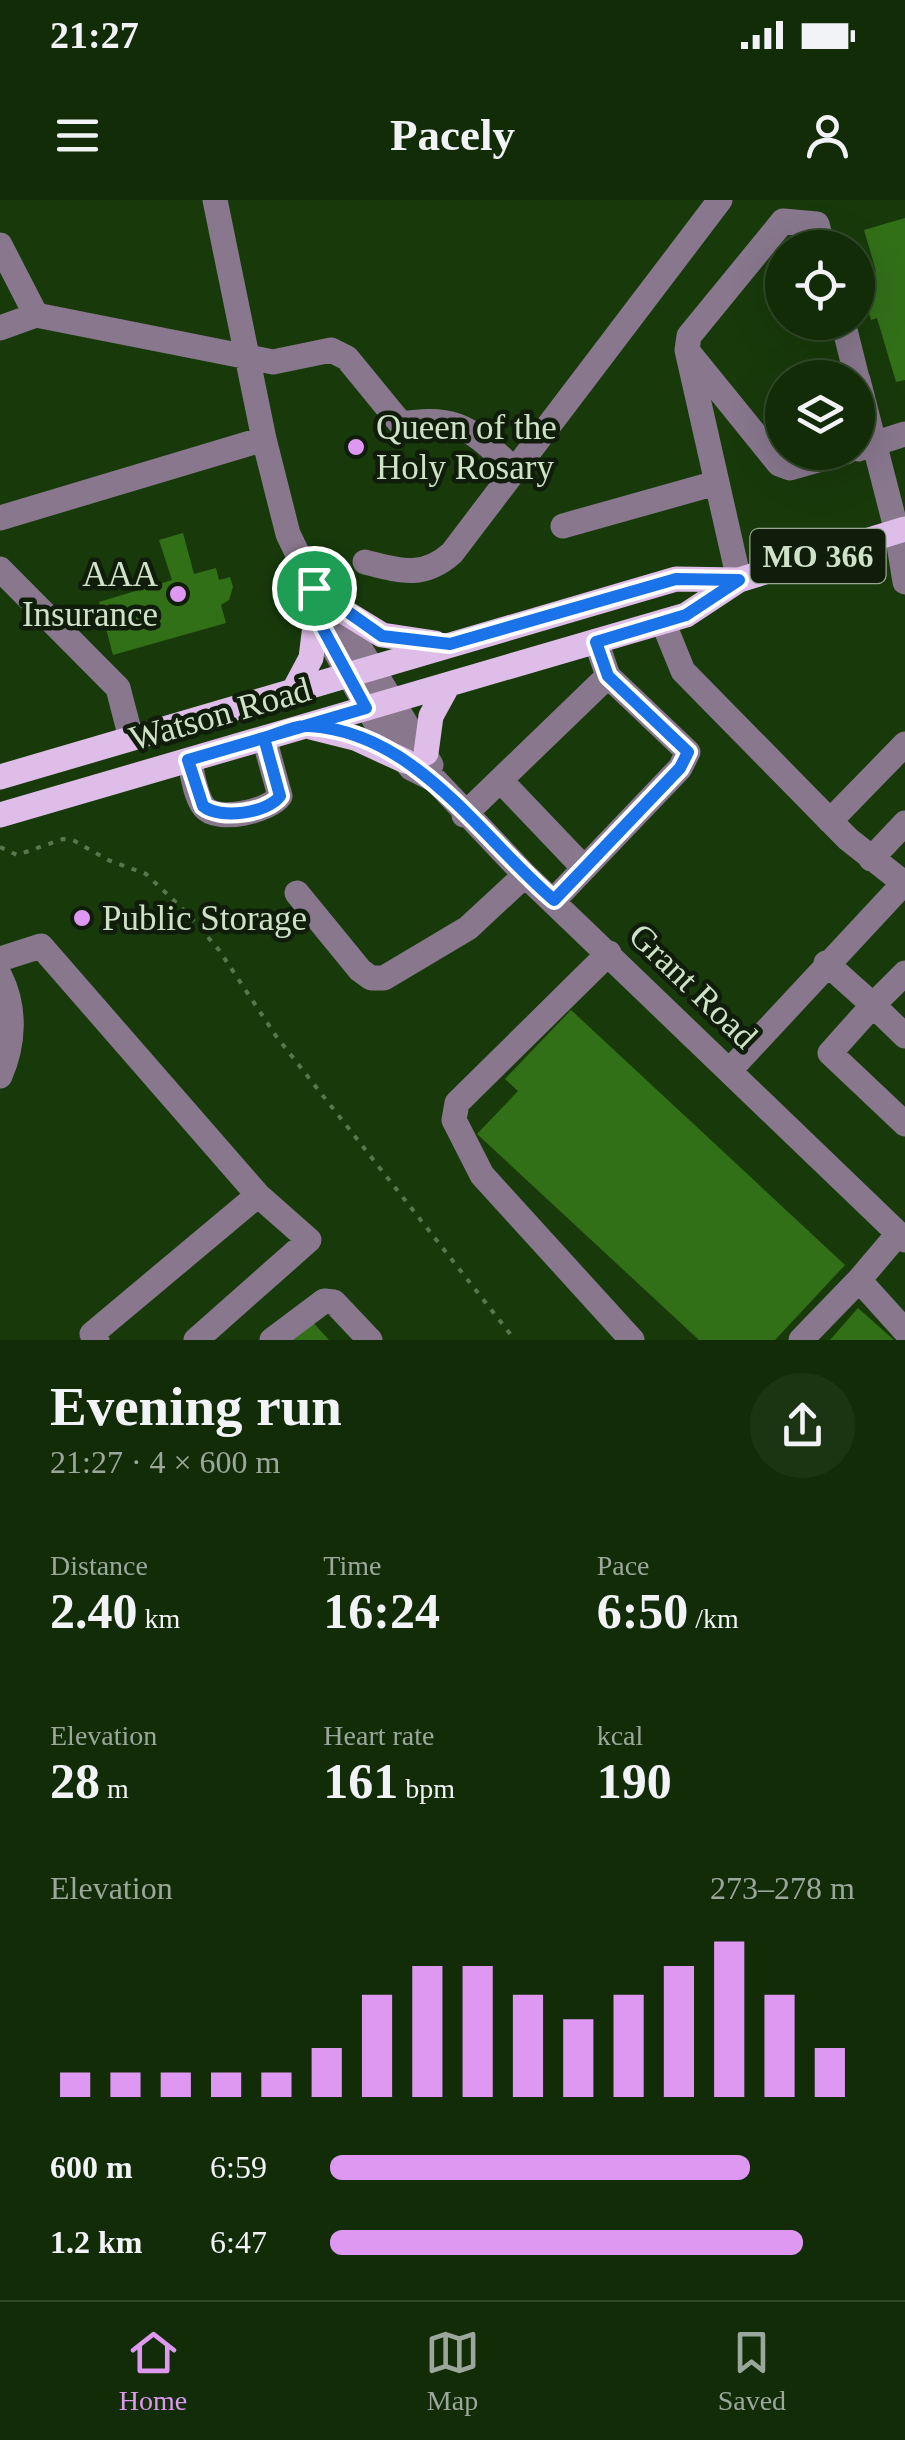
<!DOCTYPE html>
<html lang="en">
<head>
<meta charset="utf-8">
<style>
	body { margin:0; font-family:Georgia,serif; background:#1b3412; color:#f1f3f6; height:100vh; display:flex; flex-direction:column; font-size:38px; white-space:nowrap }
	* { box-sizing:border-box; margin:0 }
	p { font-size:32px; color:#9ca79c }
	.icon { flex:none; width:55px; height:55px; fill:none; stroke:currentColor; stroke-width:2; stroke-linecap:round; stroke-linejoin:round }
	.map { position:relative; height:1140px; overflow:hidden }
	.side { display:flex; flex-direction:column; background:#122c08; flex:1 }
	.side>* { flex:none }
	.tools { position:absolute; left:765px; top:30px; display:grid; gap:20px }
	.tools a { display:grid; place-items:center; width:110px; height:110px; border-radius:50%; background:#122c08; box-shadow:0 10px 40px #0002,0 0 0 2px #314829; font-size:50px }
	.pin { position:absolute; display:grid; place-items:center; width:85px; height:85px; color:#fff; margin:-42px; border:5px solid #fff; border-radius:50%; box-shadow:0 2px 10px #0007 }
	.round { display:grid; place-items:center; flex:none; width:105px; height:105px; border-radius:52px; background:#1b3412 }
	.headline { display:flex; align-items:center; justify-content:space-between; height:170px; padding:0 50px }
	h1 { font-size:55px; font-weight:700; line-height:75px }
	.figures { display:grid; grid-template-columns:repeat(3,1fr); gap:15px; height:170px; padding:10px 50px }
	.figures div { display:grid; align-content:center }
	.figures b { font-size:50px; font-weight:700 }
	.figures small { font-size:28px; font-weight:400 }
	.figures p { font-size:28px }
	.chart { height:280px; padding:20px 50px }
	.chart p { display:flex; justify-content:space-between }
	.chart svg { width:100%; height:180px; margin-top:10px; stroke:#de98f2; stroke-width:6 }
	ul { padding:0 50px; list-style:none; font-size:32px }
	li { display:grid; grid-template-columns:160px 120px 1fr; align-items:center; height:75px }
	li i { height:25px; border-radius:12px; background:#de98f2 }
	.status { display:flex; justify-content:space-between; align-items:center; height:70px; padding:0 50px; background:#122c08; direction:ltr }
	.status svg { height:28px; fill:currentColor }
	header { display:flex; justify-content:space-between; align-items:center; height:130px; padding:0 50px; background:#122c08; font-size:45px; font-weight:700 }
	.tab-bar { display:flex; justify-content:space-around; align-items:center; height:140px; border-top:2px solid #314829; background:#122c08; font-size:28px; color:#9ca79c }
	.tab-bar a { display:grid; justify-items:center; gap:5px }
	.tab-bar .active { color:#de98f2 }
	.map>svg:first-child { display:block }
</style>
</head>
<body>
<div class="status"><b>21:27</b><svg viewBox="0 0 49 12"><path d="M0 12V9h3v3zM5 12V6h3v6zM10 12V3h3v9zM15 12V0h3v12zM26 1h20v11H26zM47 4h2v5h-2z"/></svg></div>
<header><svg class="icon" aria-label="menu" viewBox="0 0 24 24"><path d="M4 6h16M4 12h16M4 18h16"/></svg>Pacely<svg class="icon" aria-label="person" viewBox="0 0 24 24"><circle cx="12" cy="8" r="4"/><path d="M4 21q1-7 8-7t8 7"/></svg></header>
<div class="map">
<svg width="905" height="1140" viewBox="0 0 905 1140">
	<rect width="100%" height="100%" fill="#183a0b"/>
	<!-- building -->
	<path fill="#327018" d="M905 18V180L896 182 877 118 871 120 866 102 861 103 858 77 876 71 864 30Z
		M183 333 194 374 216 368 219 380 230 377 233 387 229 400 221 405 226 423 113 455 99 402 172 380 159 340Z
		M571 810 845 1065 775 1140H699L477 934 518 891 505 879Z
		M858 1108 894 1140H830Z
		M308 1117 329 1140H282Z"/>
	<g fill="none" stroke-linecap="round" stroke-linejoin="round">
		<!-- path -->
		<path stroke="#59764e" stroke-width="4" stroke-dasharray="5 8" stroke-linecap="butt" d="M0 647 17 655 63 639 73 640 108 660 146 674 186 712 219 750 276 836 515 1140"/>
		<!-- minor -->
		<path stroke="#88778d" stroke-width="25" d="M215 0 264 239 288 334 314 388 316 417 378 526 411 568 435 580 525 675 905 1040
			M0 45 36 115 273 162 331 150 347 158 401 224C460 215 474 231 515 271
			M843 122 857 178
			M0 128 36 115
			M690 154 779 264 790 268 846 252
			M858 180 897 332 905 382
			M858 249 905 234
			M0 318 264 239
			M563 326 716 283
			M365 362C400 371 423 379 452 353L720 0
			M0 369 118 488 131 538
			M739 380 687 150 689 136 783 21 817 24 823 48
			M333 404 431 565
			M663 422 683 471 848 639 905 684
			M189 560C193 574 195 596 204 607 218 624 271 610 280 596L264 538
			M500 580 584 668
			M464 615 608 476
			M830 621 905 544
			M871 659 905 623
			M297 693 360 770 371 778H384L468 728 525 675
			M554 700 680 568 688 552 608 476 596 441
			M609 753 457 903 454 920 482 975 632 1140
			M0 759 41 746 258 995 309 1040 196 1140
			M826 763 873 805 905 773
			M0 776C16 808 14 844 0 876
			M905 836 873 805 830 853 905 924
			M730 870 905 682
			M898 1034 859 1080 905 1131
			M97 1140 92 1134 258 995
			M272 1140 324 1101 334 1102 370 1140
			M801 1140 859 1080"/>
		<!-- major -->
		<path stroke="#dfbde9" stroke-width="25" d="M338 408 382 435 435 443
			M294 490 311 458 316 417
			M311 527 355 538 405 561
			M426 553 431 516 448 485
			M0 577 676 379 739 380
			M0 615 686 415 739 380 905 329"/>
	</g>
	<g fill="none" stroke-linecap="round" stroke-linejoin="round">
		<!-- route casing -->
		<g stroke="#fff" stroke-width="20">
			<path id="route" d="M314 388 316 416 366 508C307 525 248 543 188 560L203 606C220 620 268 613 280 596L264 538C278 534 295 525 309 526 416 532 480 637 554 700L680 568 688 552 608 476 596 442 686 415 739 380 676 379 450 444 382 436 314 388"/>
		</g>
		<!-- route -->
		<use href="#route" stroke="#1a73e8" stroke-width="12"/>
	</g>
	<!-- markers -->
	<g fill="#de98f2" stroke="#0f1d0a" stroke-width="4">
		<circle cx="356" cy="247" r="10"/>
		<circle cx="178" cy="394" r="10"/>
		<circle cx="82" cy="718" r="10"/>
	</g>
	<g text-anchor="middle" dominant-baseline="central" stroke-width="9" stroke-linejoin="round" paint-order="stroke">
		<!-- shield labels -->
		<rect fill="#0f1d0a" stroke="#95a78e" stroke-width="2.5" x="750.5" y="329" width="135" height="54" rx="8"/>
		<g font-size="32" font-weight="bold" fill="#cee2c7">
			<text x="818" y="356">MO 366</text>
		</g>
		<!-- poi labels -->
		<g font-size="35" fill="#cee2c7" stroke="#0f1d0a" text-anchor="start">
			<text x="376" y="227">Queen of the<tspan x="376" dy="40">Holy Rosary</tspan></text>
			<text x="158" y="374" text-anchor="end">AAA<tspan x="158" dy="40">Insurance</tspan></text>
			<text x="102" y="718">Public Storage</text>
		</g>
		<!-- street labels -->
		<g font-size="35" fill="#cee2c7" stroke="#0f1d0a">
			<text transform="translate(220 514) rotate(-16)">Watson Road</text>
			<text transform="translate(693 786) rotate(44)">Grant Road</text>
		</g>
	</g>
</svg>
<div class="tools">
<a><svg class="icon" aria-label="locate" viewBox="0 0 24 24"><circle cx="12" cy="12" r="6"/><path d="M12 2v4M12 18v4M2 12h4M18 12h4"/></svg></a>
<a><svg class="icon" aria-label="layers" viewBox="0 0 24 24"><path d="M12 4l9 5-9 5-9-5zM3 14l9 5 9-5"/></svg></a>
</div>
<div class="pin" style="left:314px;top:388px;background:#1e9e55"><svg class="icon" aria-label="arrive" viewBox="0 0 24 24"><path d="M6 21V4h12l-3 4 3 4H6"/></svg></div>
</div>
<section class="side">
<div class="headline"><div><h1>Evening run</h1><p>21:27 · 4 × 600 m</p></div><a class="round"><svg class="icon" aria-label="share" viewBox="0 0 24 24"><path d="M12 15V3M7 8l5-5 5 5M5 13v7h14v-7"/></svg></a></div>
<div class="figures">
<div><p>Distance</p><b>2.40<small> km</small></b></div>
<div><p>Time</p><b>16:24</b></div>
<div><p>Pace</p><b>6:50<small> /km</small></b></div>
</div>
<div class="figures">
<div><p>Elevation</p><b>28<small> m</small></b></div>
<div><p>Heart rate</p><b>161<small> bpm</small></b></div>
<div><p>kcal</p><b>190</b></div>
</div>
<div class="chart"><p><span>Elevation</span>273–278 m</p>
<svg viewBox="0 0 160 44" preserveAspectRatio="none"><path d="M5 44V38M15 44V38M25 44V38M35 44V38M45 44V38M55 44V32M65 44V19M75 44V12M85 44V12M95 44V19M105 44V25M115 44V19M125 44V12M135 44V6M145 44V19M155 44V32"/></svg>
</div>
<ul>
<li><b>600 m</b>6:59<i style="width:80%"></i></li>
<li><b>1.2 km</b>6:47<i style="width:90%"></i></li>
</ul>
</section>
<nav class="tab-bar">
<a class="active"><svg class="icon" aria-label="home" viewBox="0 0 24 24"><path d="M3 11l9-7 9 7M6 9v11h12V9"/></svg>Home</a>
<a><svg class="icon" aria-label="map" viewBox="0 0 24 24"><path d="M3 6l6-2 6 2 6-2v14l-6 2-6-2-6 2zM9 4v14M15 6v14"/></svg>Map</a>
<a><svg class="icon" aria-label="saved" viewBox="0 0 24 24"><path d="M7 4h10v16l-5-4-5 4z"/></svg>Saved</a>
</nav>
</body>
</html>
